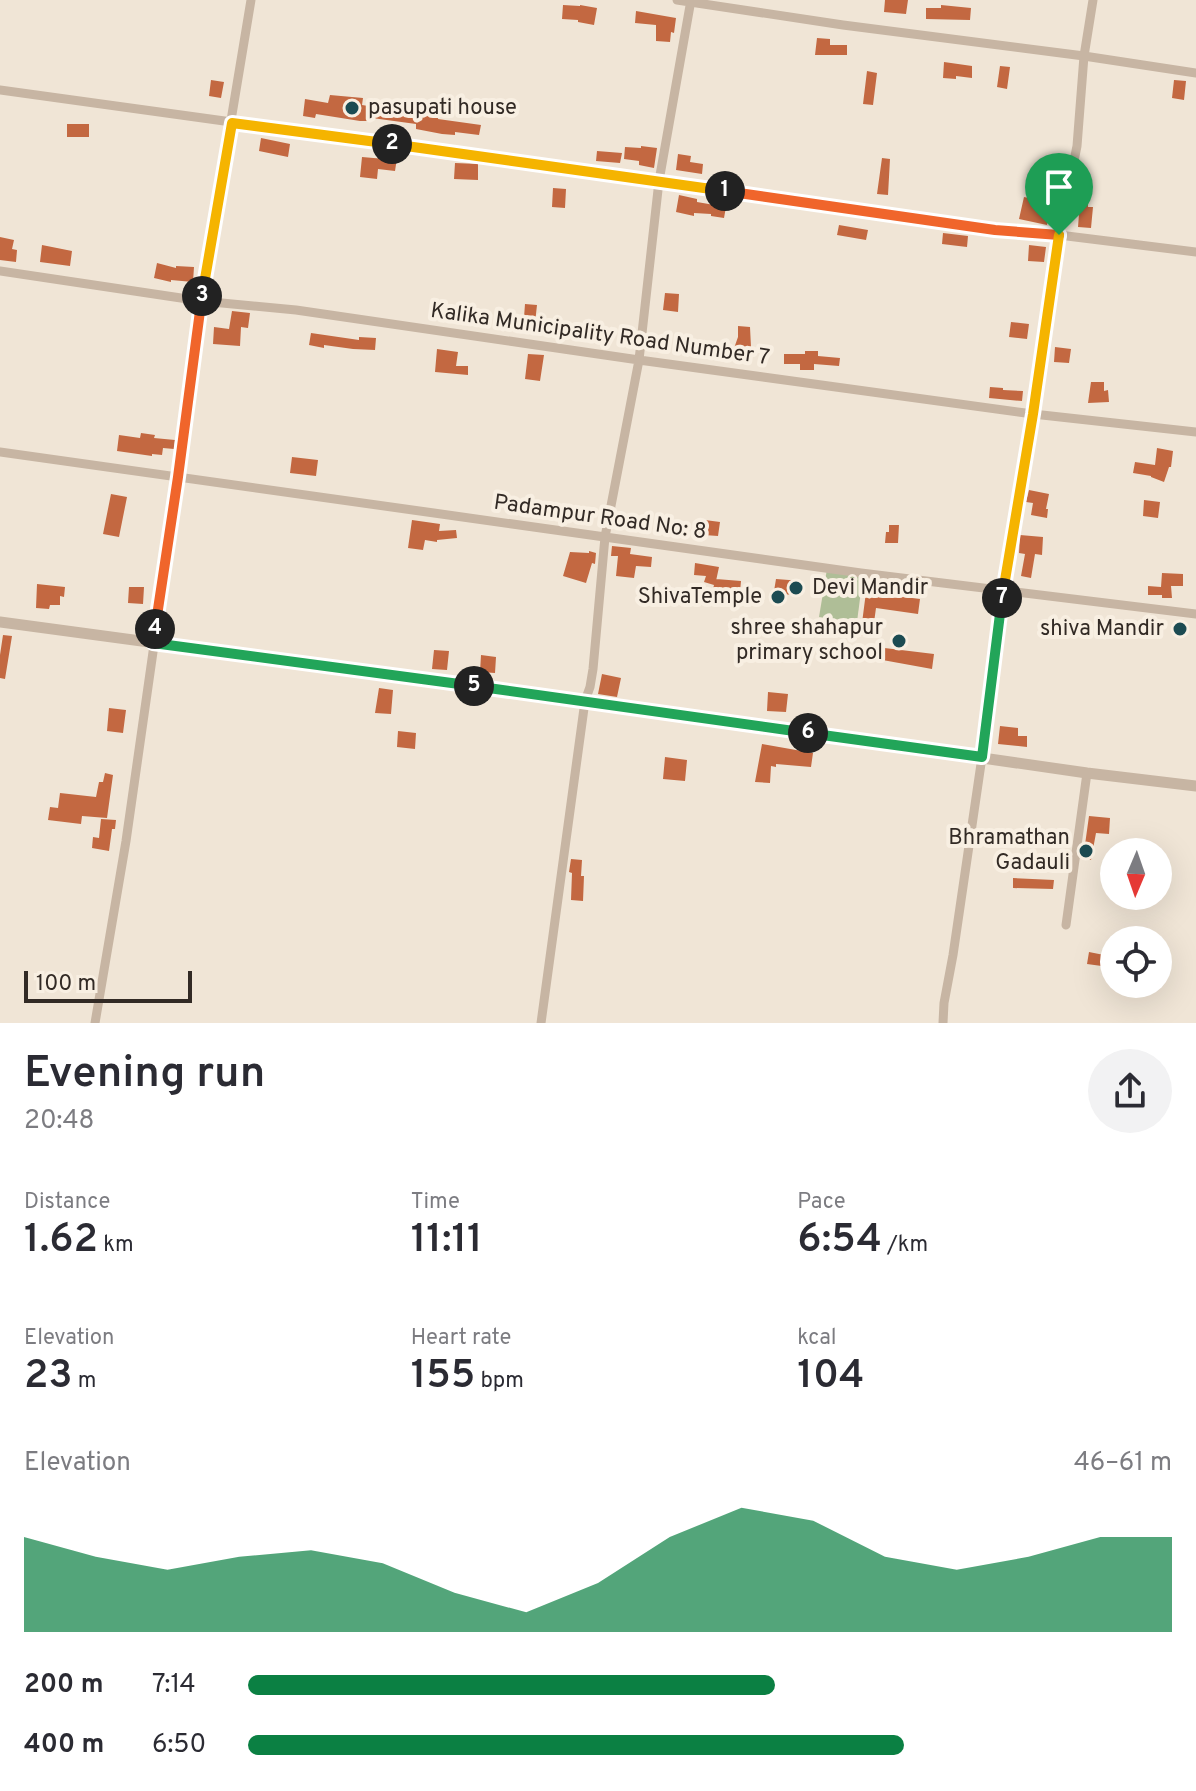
<!DOCTYPE html>
<html lang="en">
<head>
<meta charset="utf-8">
<style>
	body { margin:0; font-family:Overpass,sans-serif; background:#f2f2f3; color:#2b2b33; height:100vh; display:flex; flex-direction:column; font-size:30px; white-space:nowrap }
	* { box-sizing:border-box; margin:0 }
	p { font-size:26px; color:#7c7c81 }
	.icon { flex:none; width:44px; height:44px; fill:none; stroke:currentColor; stroke-width:2; stroke-linecap:round; stroke-linejoin:round }
	.map { position:relative; height:1023px; overflow:hidden }
	.panel { display:flex; flex-direction:column; background:#fff; flex:1 }
	.panel>* { flex:none }
	.needle { width:52px; rotate:182deg }
	.tools { position:absolute; left:1100px; top:838px; display:grid; gap:16px }
	.tools a { display:grid; place-items:center; width:72px; height:72px; border-radius:50%; background:#fff; box-shadow:0 8px 32px #0002; font-size:40px }
	.scale { position:absolute; left:24px; bottom:20px; width:168px; box-sizing:border-box; padding-left:8px; border:4px solid #322a25; border-top:0; font-size:22px; line-height:28px; white-space:nowrap; color:#322a25; -webkit-text-stroke:6px #f8efe2; paint-order:stroke }
	.pin { position:absolute; display:grid; place-items:center; width:68px; height:68px; color:#fff; margin:-82px -34px; border-radius:50% 50% 50% 0; rotate:-45deg; box-shadow:0 0 8px #0007 }
	.pin .icon { rotate:45deg }
	.km { position:absolute; width:40px; height:40px; margin:-20px; border-radius:50%; background:#222; color:#fff; font-size:22px; line-height:40px; text-align:center }
	.round { display:grid; place-items:center; flex:none; width:84px; height:84px; border-radius:42px; background:#f2f2f3 }
	.head { display:flex; align-items:center; justify-content:space-between; height:136px; padding:0 24px }
	h1 { font-size:44px; font-weight:600; line-height:60px }
	.metrics { display:grid; grid-template-columns:repeat(3,1fr); gap:12px; height:136px; padding:8px 24px }
	.metrics div { display:grid; align-content:center }
	.metrics b { font-size:40px; font-weight:600 }
	.metrics small { font-size:22px; font-weight:400 }
	.metrics p { font-size:22px }
	.chart { height:224px; padding:16px 24px }
	.chart p { display:flex; justify-content:space-between }
	.chart svg { width:100%; height:144px; margin-top:8px; fill:#0b8043; opacity:.7 }
	ul { padding:0 24px; list-style:none; font-size:26px }
	li { display:grid; grid-template-columns:128px 96px 1fr; align-items:center; height:60px }
	li i { height:20px; border-radius:10px; background:#0b8043 }
	.map>svg:first-child { display:block }
</style>
</head>
<body>
<div class="map">
<svg width="1196" height="1023" viewBox="0 0 1196 1023">
	<rect width="100%" height="100%" fill="#f0e5d6"/>
	<!-- green -->
	<path fill="#afbe97" d="M827 569 863 575 857 622 819 617Z"/>
	<!-- building -->
	<path fill="#c36841" d="M885 0H908L906 14 884 12Z
		M563 5 580 6V5L597 8 594 25 578 22V20L562 19Z
		M941 5 971 8 970 20 926 19V8H941Z
		M636 11 676 18 674 33 671 32 670 42 656 41V25L635 23Z
		M817 38 830 39V45H847V55H815Z
		M944 62 972 66V78L956 76V79L943 78Z
		M1000 66 1010 67 1007 89 997 87Z
		M867 71 877 73 873 105 863 104Z
		M211 80 224 82 221 98 209 96Z
		M1174 80 1186 81 1184 100 1172 98Z
		M330 95 363 98 362 105 394 110 418 113 419 107 439 110 438 119 481 125 479 135 455 132V135L442 134 416 129V124L372 118 371 121H360L316 114 315 118 303 116 305 99 328 103Z
		M67 124H89V137H67Z
		M261 138 290 144 288 157 259 151Z
		M641 146 657 148 654 168 639 165V161L624 159 625 147 641 148Z
		M597 151 622 153 620 163 596 161Z
		M678 154 691 156 690 162 703 164 702 174 676 170Z
		M385 156 397 158 395 171 378 169 377 179 360 177 362 157 385 159Z
		M882 158 890 159 888 195 877 194Z
		M455 163 478 164V180L454 179Z
		M553 188 566 189 565 208 552 207Z
		M679 195 697 199V202L726 207 724 218 711 216V214L694 213V216L676 212Z
		M1024 197 1051 203 1047 225 1019 219Z
		M1080 201 1088 202V207H1093L1091 228 1078 227Z
		M839 225 868 230 866 240 837 235Z
		M943 233 968 236 967 247 942 244Z
		M0 237 14 240 12 249 17 250 16 262 0 260Z
		M42 245 72 251 70 266 40 262Z
		M1029 245 1046 247 1044 262 1028 261Z
		M157 263 176 268V266L194 267 193 282 171 280V282L154 278Z
		M665 293 679 294 678 312 663 310Z
		M525 304 537 305 534 332 523 331Z
		M232 311 250 313 248 328 241 327 240 346 213 344 214 327 229 329Z
		M1011 322 1029 324 1027 339 1009 337Z
		M738 326 750 327 751 347 754 348 749 360 732 354 738 337Z
		M311 333 359 340V337L376 338 375 350 353 349 324 345V348L309 345Z
		M1055 347 1071 349 1069 363 1054 362Z
		M437 349 458 352 456 366H468V375L435 372Z
		M805 351H818V356L840 358 839 366 814 364V370H800V364H784V354H805Z
		M528 354 544 355 540 381 525 379Z
		M1091 382H1104V391L1108 390 1109 402 1088 403Z
		M990 387 1003 388V390L1023 391 1022 401 989 398Z
		M141 433 155 435 154 438 175 440 174 449 163 448 162 455 152 454V456L117 451 119 435 140 438Z
		M1157 448 1173 451 1171 467H1169L1164 482 1151 477V476L1133 473 1135 462 1155 465Z
		M292 457 318 460 316 476 290 473Z
		M1029 490 1049 494 1046 509H1048L1047 518 1031 515 1033 503 1026 502Z
		M111 494 127 497 119 537 103 534Z
		M1144 500 1160 502 1158 518 1143 516Z
		M412 520 440 524 439 531 456 530 457 538 437 540V542L425 540 423 550 408 548Z
		M705 520 720 522 718 536 704 535Z
		M889 525H899L898 543H885L886 532H889Z
		M1020 535 1043 537 1042 555 1035 554 1031 578 1021 576 1025 554 1019 553Z
		M612 546 631 548 630 554 652 557 651 567 636 566 634 578 616 576 618 556H611Z
		M589 551 596 553 595 564 592 563 586 583 563 576 570 552 589 553Z
		M695 563 719 567 716 581V579L741 581 740 592 713 589 714 585 704 582 706 576 694 575Z
		M1162 573 1183 574V586H1171L1172 598H1162V595H1148V586L1161 587Z
		M776 579 802 581 801 596 784 594 783 604 772 603Z
		M37 584 65 587 64 597 60 596V605H50L49 609 36 608Z
		M129 587H144L143 604 128 603Z
		M742 592 761 593 760 605 741 604Z
		M866 592 920 599 918 614 876 608 872 637 828 632 830 619 862 623Z
		M3 635 12 636 5 679 0 678V655Z
		M868 646 934 654 932 669 866 657Z
		M434 650 449 651 447 670 432 669Z
		M481 655 496 657 495 673 480 672Z
		M602 674 621 678 617 697 598 694Z
		M379 688 393 690 391 714 375 713Z
		M768 692 788 694 786 712 767 711Z
		M109 708 126 710 123 733 107 731Z
		M1000 726 1018 728V736H1027V747L998 744Z
		M398 731 416 733 415 749 397 747Z
		M762 744 813 753 811 767 776 764V767L771 766 770 783 755 782Z
		M665 757 687 760 685 781 663 779Z
		M105 773 113 775 107 818 82 816 81 824 48 820 50 807 58 808 60 793 96 797 99 782H103Z
		M1089 816 1110 818 1109 834 1096 833 1091 860 1083 859Z
		M101 819 116 820 115 829H112L109 851 92 848 93 837 99 838Z
		M571 859 582 860 581 876H584L583 901 571 900 572 873 569 872Z
		M1013 878 1054 880 1053 889 1013 888Z
		M1089 952 1109 956V967L1087 964Z"/>
	<g fill="none" stroke-linecap="round" stroke-linejoin="round">
		<!-- minor -->
		<path stroke="#c7b5a3" stroke-width="9" d="M677 0 843 25 1084 56 1196 73
			M0 90 659 181 995 230 1059 235 1196 252
			M0 271 201 301 296 310 639 360 1033 414 1196 432
			M0 452 861 573 1196 614
			M1066 925 1087 773
			M95 1023 126 841 178 477 201 301 251 0
			M541 1023 585 701 590 687 593 669 605 537 639 360 659 181 691 0
			M943 1023 944 1003 953 955 982 757 1003 591 1033 414 1059 235 1077 146 1084 56 1093 0"/>
		<!-- tertiary -->
		<path stroke="#c7b5a3" stroke-width="11" d="M0 622 585 701 1087 773 1196 786"/>
	</g>
	<g fill="none" stroke-linecap="round" stroke-linejoin="round">
		<!-- split-1 casing -->
		<g stroke="#fff" stroke-width="16">
			<path id="split-1" d="M725 191 995 230 1059 235"/>
		</g>
		<!-- split-2 casing -->
		<g stroke="#fff" stroke-width="16">
			<path id="split-2" d="M392 144 725 191"/>
		</g>
		<!-- split-3 casing -->
		<g stroke="#fff" stroke-width="16">
			<path id="split-3" d="M202 296 232 123 392 144"/>
		</g>
		<!-- split-4 casing -->
		<g stroke="#fff" stroke-width="16">
			<path id="split-4" d="M155 629 178 477 202 296"/>
		</g>
		<!-- split-5 casing -->
		<g stroke="#fff" stroke-width="16">
			<path id="split-5" d="M155 629 153 643 474 686"/>
		</g>
		<!-- split-6 casing -->
		<g stroke="#fff" stroke-width="16">
			<path id="split-6" d="M474 686 808 733"/>
		</g>
		<!-- split-7 casing -->
		<g stroke="#fff" stroke-width="16">
			<path id="split-7" d="M808 733 982 757 1002 598"/>
		</g>
		<!-- split-8 casing -->
		<g stroke="#fff" stroke-width="16">
			<path id="split-8" d="M1002 598 1033 414 1059 235"/>
		</g>
		<!-- split-1 -->
		<use href="#split-1" stroke="#f0652b" stroke-width="10"/>
		<!-- split-2 -->
		<use href="#split-2" stroke="#f5b400" stroke-width="10"/>
		<!-- split-3 -->
		<use href="#split-3" stroke="#f5b400" stroke-width="10"/>
		<!-- split-4 -->
		<use href="#split-4" stroke="#f0652b" stroke-width="10"/>
		<!-- split-5 -->
		<use href="#split-5" stroke="#22a559" stroke-width="10"/>
		<!-- split-6 -->
		<use href="#split-6" stroke="#22a559" stroke-width="10"/>
		<!-- split-7 -->
		<use href="#split-7" stroke="#22a559" stroke-width="10"/>
		<!-- split-8 -->
		<use href="#split-8" stroke="#f5b400" stroke-width="10"/>
	</g>
	<!-- markers -->
	<g fill="#1c4b52" stroke="#f8efe2" stroke-width="3">
		<circle cx="352" cy="108" r="8"/>
		<circle cx="796" cy="588" r="8"/>
		<circle cx="778" cy="597" r="8"/>
		<circle cx="1180" cy="629" r="8"/>
		<circle cx="899" cy="641" r="8"/>
		<circle cx="1086" cy="851" r="8"/>
	</g>
	<g text-anchor="middle" dominant-baseline="central" stroke-width="8" stroke-linejoin="round" paint-order="stroke">
		<!-- poi labels -->
		<g font-size="22" fill="#322a25" stroke="#f8efe2" text-anchor="end">
			<text x="368" y="108" text-anchor="start">pasupati house</text>
			<text x="812" y="588" text-anchor="start">Devi Mandir</text>
			<text x="762" y="597">ShivaTemple</text>
			<text x="883" y="628">shree shahapur<tspan x="883" dy="25">primary school</tspan></text>
			<text x="1164" y="629">shiva Mandir</text>
			<text x="1070" y="838">Bhramathan<tspan x="1070" dy="25">Gadauli</tspan></text>
		</g>
		<!-- street labels -->
		<g font-size="22" fill="#322a25" stroke="#f8efe2">
			<text transform="translate(600 335) rotate(8)">Kalika Municipality Road Number 7</text>
			<text transform="translate(600 518) rotate(8)">Padampur Road No: 8</text>
		</g>
	</g>
</svg>
<div class="tools">
<a><svg class="needle" viewBox="-14 -14 28 28"><path d="M0-13l5 13h-10z" fill="#e53935"/><path d="M0 13l5-13h-10z" fill="#7c7c81"/></svg></a>
<a><svg class="icon" aria-label="locate" viewBox="0 0 24 24"><circle cx="12" cy="12" r="6"/><path d="M12 2v4M12 18v4M2 12h4M18 12h4"/></svg></a>
</div>
<div class="scale">100 m</div>
<div class="pin" style="left:1059px;top:235px;background:#1e9e55"><svg class="icon" aria-label="arrive" viewBox="0 0 24 24"><path d="M6 21V4h12l-3 4 3 4H6"/></svg></div>
<b class="km" style="left:725px;top:191px">1</b>
<b class="km" style="left:392px;top:144px">2</b>
<b class="km" style="left:202px;top:296px">3</b>
<b class="km" style="left:155px;top:629px">4</b>
<b class="km" style="left:474px;top:686px">5</b>
<b class="km" style="left:808px;top:733px">6</b>
<b class="km" style="left:1002px;top:598px">7</b>
</div>
<section class="panel">
<div class="head"><div><h1>Evening run</h1><p>20:48</p></div><a class="round"><svg class="icon" aria-label="share" viewBox="0 0 24 24"><path d="M12 15V3M7 8l5-5 5 5M5 13v7h14v-7"/></svg></a></div>
<div class="metrics">
<div><p>Distance</p><b>1.62<small> km</small></b></div>
<div><p>Time</p><b>11:11</b></div>
<div><p>Pace</p><b>6:54<small> /km</small></b></div>
</div>
<div class="metrics">
<div><p>Elevation</p><b>23<small> m</small></b></div>
<div><p>Heart rate</p><b>155<small> bpm</small></b></div>
<div><p>kcal</p><b>104</b></div>
</div>
<div class="chart"><p><span>Elevation</span>46–61 m</p>
<svg viewBox="0 0 160 44" preserveAspectRatio="none"><path d="M0 44V15L10 21L20 25L30 21L40 19L50 23L60 32L70 38L80 29L90 15L100 6L110 10L120 21L130 25L140 21L150 15L160 15V44z"/></svg>
</div>
<ul>
<li><b>200 m</b>7:14<i style="width:57%"></i></li>
<li><b>400 m</b>6:50<i style="width:71%"></i></li>
</ul>
</section>
</body>
</html>
